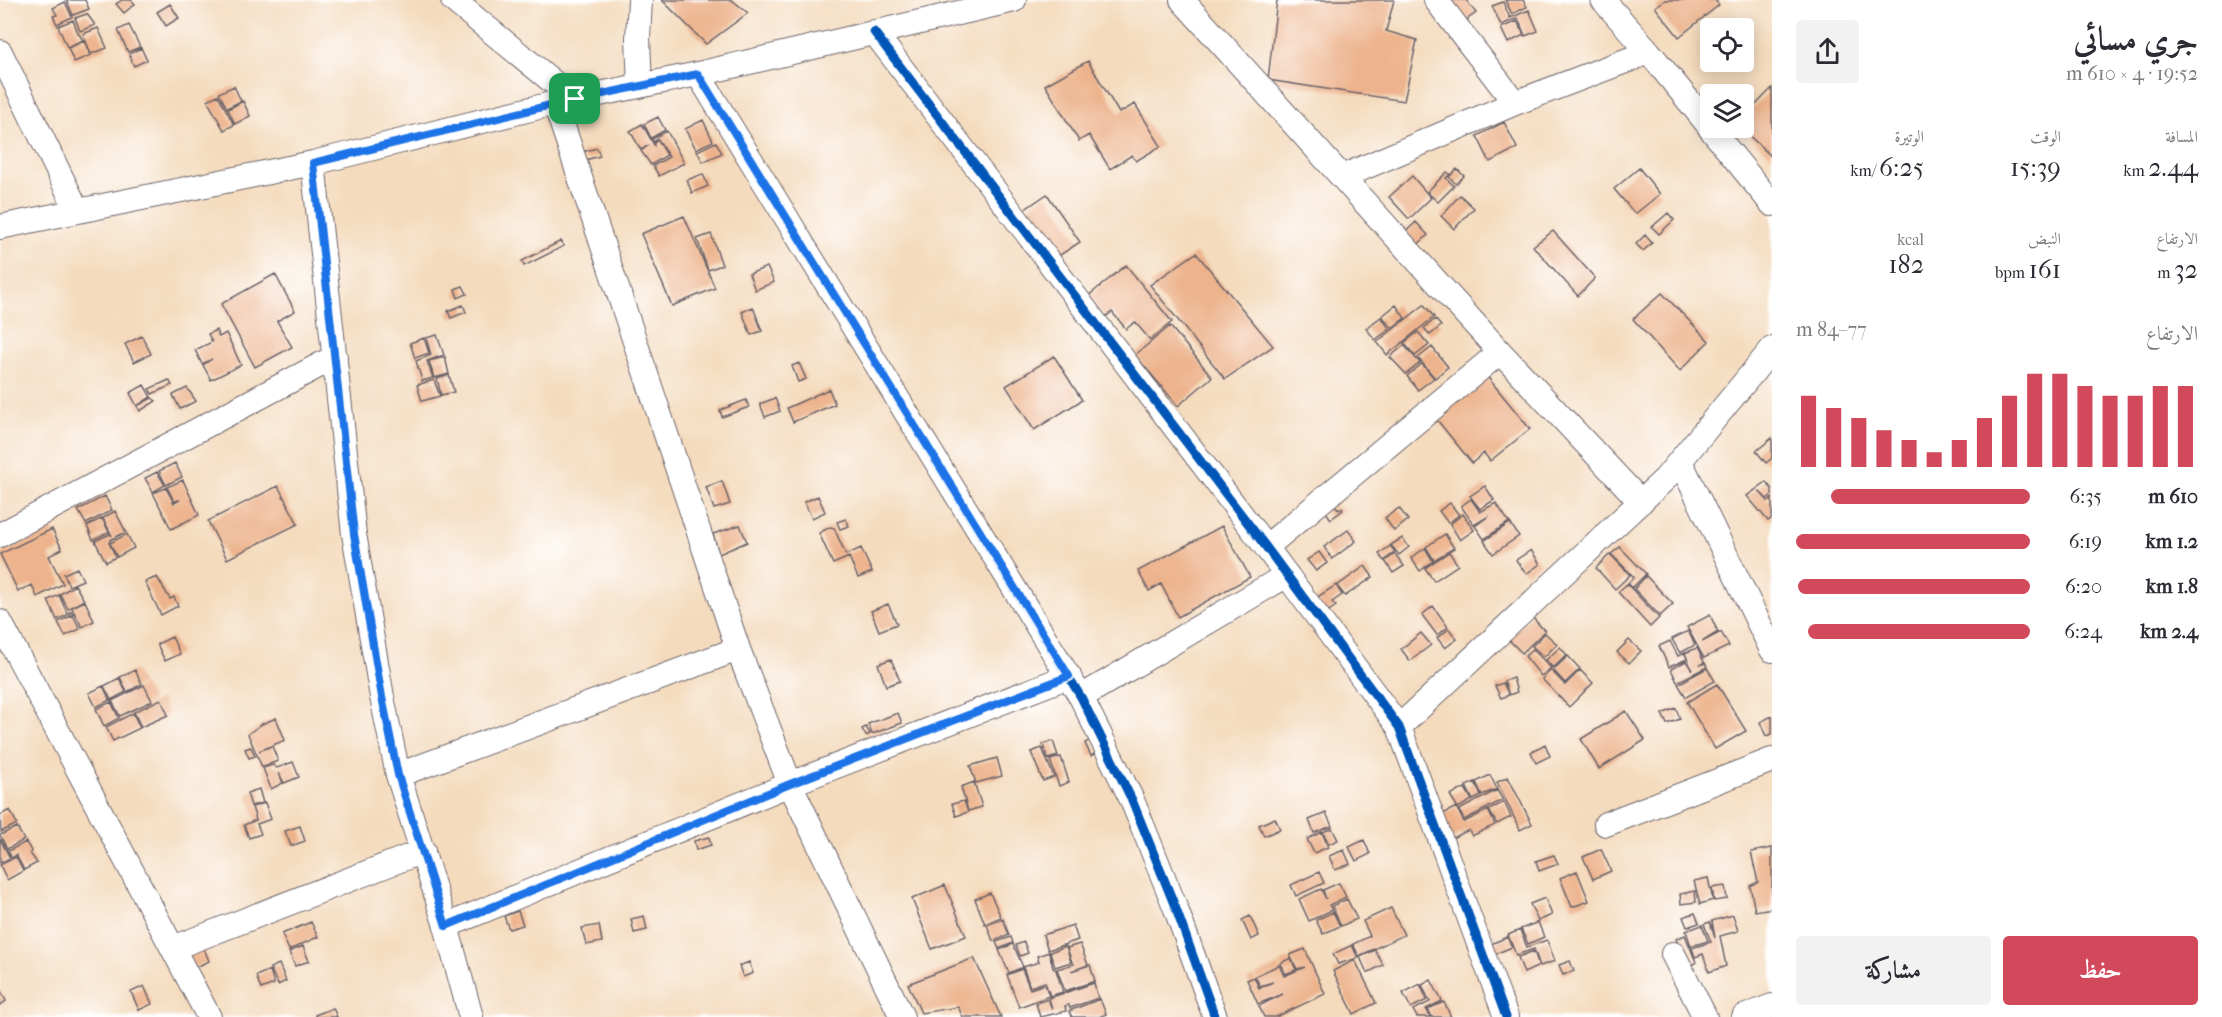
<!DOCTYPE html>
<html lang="ar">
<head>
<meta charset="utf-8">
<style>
	body { margin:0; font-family:"IM FELL French Canon",Amiri,serif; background:#f2f2f3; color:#2b2b33; direction:rtl; height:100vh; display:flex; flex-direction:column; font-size:22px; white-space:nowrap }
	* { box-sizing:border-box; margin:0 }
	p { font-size:20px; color:#7c7c81 }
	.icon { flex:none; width:33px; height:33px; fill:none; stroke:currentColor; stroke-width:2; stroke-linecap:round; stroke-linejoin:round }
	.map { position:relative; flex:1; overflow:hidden; direction:ltr }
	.panel { display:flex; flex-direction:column; background:#fff; width:450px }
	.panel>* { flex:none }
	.tools { position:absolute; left:1700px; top:18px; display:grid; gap:12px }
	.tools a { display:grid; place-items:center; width:54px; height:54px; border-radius:6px; background:#fff; box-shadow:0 3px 15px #0003; font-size:30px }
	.pin { position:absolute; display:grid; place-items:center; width:51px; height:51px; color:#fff; margin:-26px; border-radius:12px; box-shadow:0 3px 9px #0006 }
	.round { display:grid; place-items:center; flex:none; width:63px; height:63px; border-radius:6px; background:#f2f2f3 }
	.head { display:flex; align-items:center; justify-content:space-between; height:102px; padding:0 24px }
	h1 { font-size:33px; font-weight:600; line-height:45px }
	.metrics { display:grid; grid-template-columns:repeat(3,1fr); gap:9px; height:102px; padding:6px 24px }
	.metrics div { display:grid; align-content:center }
	.metrics b { font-size:26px; font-weight:600 }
	.metrics small { font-size:16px; font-weight:400 }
	.metrics p { font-size:16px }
	.chart { height:168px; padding:12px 24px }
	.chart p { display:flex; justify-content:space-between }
	.chart svg { width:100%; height:108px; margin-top:6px; stroke:#d1495b; stroke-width:6 }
	.primary-button { display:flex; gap:12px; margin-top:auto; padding:12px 24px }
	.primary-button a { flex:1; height:69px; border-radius:6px; background:#d1495b; color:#fff; font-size:24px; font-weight:600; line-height:69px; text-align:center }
	.primary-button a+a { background:#f2f2f3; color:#2b2b33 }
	ul { padding:0 24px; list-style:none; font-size:20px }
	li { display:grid; grid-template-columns:96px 72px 1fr; align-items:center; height:45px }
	li i { height:15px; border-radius:8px; background:#d1495b }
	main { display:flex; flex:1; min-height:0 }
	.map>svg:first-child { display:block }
</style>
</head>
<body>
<main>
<section class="panel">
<div class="head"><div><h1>جري مسائي</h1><p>19:52 · 4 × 610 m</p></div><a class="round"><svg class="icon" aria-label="share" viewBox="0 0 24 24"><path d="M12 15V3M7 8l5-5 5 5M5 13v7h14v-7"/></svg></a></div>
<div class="metrics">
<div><p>المسافة</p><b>2.44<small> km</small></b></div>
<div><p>الوقت</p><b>15:39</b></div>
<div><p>الوتيرة</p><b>6:25<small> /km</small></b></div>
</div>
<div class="metrics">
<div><p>الارتفاع</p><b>32<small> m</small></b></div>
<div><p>النبض</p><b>161<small> bpm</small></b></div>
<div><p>kcal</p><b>182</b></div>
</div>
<div class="chart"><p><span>الارتفاع</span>77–84 m</p>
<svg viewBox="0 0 160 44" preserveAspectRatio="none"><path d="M5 44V15M15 44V20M25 44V24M35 44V29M45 44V33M55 44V38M65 44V33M75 44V24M85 44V15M95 44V6M105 44V6M115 44V11M125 44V15M135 44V15M145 44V11M155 44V11"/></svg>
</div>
<ul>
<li><b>610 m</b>6:35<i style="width:85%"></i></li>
<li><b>1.2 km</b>6:19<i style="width:100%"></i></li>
<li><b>1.8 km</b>6:20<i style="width:99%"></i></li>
<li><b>2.4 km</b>6:24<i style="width:95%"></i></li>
</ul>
<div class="primary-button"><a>حفظ</a><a>مشاركة</a></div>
</section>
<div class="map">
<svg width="1772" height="1017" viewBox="0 0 1772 1017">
	<rect width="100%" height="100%" fill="#fff"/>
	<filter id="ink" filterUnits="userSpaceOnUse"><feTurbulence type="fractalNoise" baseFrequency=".0167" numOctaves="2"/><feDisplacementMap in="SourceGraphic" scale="12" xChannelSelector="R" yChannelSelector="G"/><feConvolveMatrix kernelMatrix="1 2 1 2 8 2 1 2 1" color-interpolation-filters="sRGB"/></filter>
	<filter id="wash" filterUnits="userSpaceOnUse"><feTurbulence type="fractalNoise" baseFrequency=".008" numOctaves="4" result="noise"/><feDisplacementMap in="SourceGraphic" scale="24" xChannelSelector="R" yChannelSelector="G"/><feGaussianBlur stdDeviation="1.35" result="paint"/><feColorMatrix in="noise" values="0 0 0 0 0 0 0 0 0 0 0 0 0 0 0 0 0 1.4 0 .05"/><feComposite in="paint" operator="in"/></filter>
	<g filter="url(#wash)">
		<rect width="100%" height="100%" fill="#f4dbbe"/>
		<g id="blocks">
			<!-- building -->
			<path fill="#edb38c" d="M69 0H85L89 9 73 15 67 1Z
				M122 0H131L135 4 124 13 116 4Z
				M662 0H732L748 13 706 44Z
				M1277 0H1394L1386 31 1417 40 1404 101 1268 80Z
				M1450 0H1466L1476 13 1466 20Z
				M1505 0H1523L1527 7 1512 14Z
				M1665 0H1715L1719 5 1679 37 1655 7Z
				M65 2 72 17 57 24 53 16 57 15 53 8Z
				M1503 2 1510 18 1529 10 1538 31 1525 36 1518 18 1501 25 1492 6Z
				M170 4 179 18 166 26 157 12Z
				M87 14 95 25 80 31 75 18Z
				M73 20 78 33 83 40 67 47 58 26Z
				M1517 21 1524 35 1508 43 1501 28Z
				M129 25 140 47 128 52 118 30Z
				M98 28 107 48 91 54 83 34Z
				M84 41 91 55 74 62 68 48Z
				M141 48 147 60 134 66 129 54Z
				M1088 61 1119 113 1135 104 1161 146 1136 161 1132 155 1110 169 1089 135 1079 141 1045 85Z
				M234 86 241 101 227 108 219 93Z
				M1772 88V157L1741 128H1743V118Z
				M218 95 234 125 224 130 207 100Z
				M243 101 250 116 235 124 228 109Z
				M658 117 665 130 651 138 644 124Z
				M703 120 713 141 696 149 685 129Z
				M1504 122 1517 148 1490 162 1477 136Z
				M642 124 654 145V143L658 140 667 155 651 165 641 151 649 145 641 150 630 131Z
				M667 131 684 163 659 176 653 166 669 157 658 139 653 142 652 139Z
				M716 142 722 153 703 162 697 151Z
				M597 148 600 156 585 160 582 152Z
				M1639 168 1660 194 1635 214 1614 189Z
				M1457 169 1464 176 1456 184 1449 177Z
				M1447 172 1450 174 1446 178 1454 186 1438 202 1427 192Z
				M703 174 708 186 692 193 687 180Z
				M1412 176 1431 198 1409 219 1389 197Z
				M1047 194 1080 242 1057 257 1024 210Z
				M1460 195 1474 208 1454 229 1441 216Z
				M1668 213 1674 220 1659 234 1652 227Z
				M684 216 715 288 672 306 641 234Z
				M1416 222 1428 235 1414 248 1402 235Z
				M1553 231 1595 278 1578 296 1533 246Z
				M711 234 722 265 708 270 697 239Z
				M1645 235 1652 243 1643 251 1636 244Z
				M561 241 564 246 524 266 522 261Z
				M1196 253 1273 346 1225 379 1150 285Z
				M1126 265 1172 322 1150 340 1135 322 1126 329 1112 312 1105 317 1087 297Z
				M767 267 774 282 755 290 749 274Z
				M275 274 295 311 277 321 292 347 255 367 221 304Z
				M463 286 467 294 458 298 455 289Z
				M1662 293 1709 341 1680 371 1633 319Z
				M463 305 466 312 451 318 448 311Z
				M1396 305 1405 318 1392 328 1382 316Z
				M1424 305 1434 317 1387 355 1377 342Z
				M753 307 762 331 751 335 742 312Z
				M1381 317 1390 329 1375 340 1366 328Z
				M1435 319 1441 326 1430 335 1424 328Z
				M1170 326 1212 377 1178 406 1135 355Z
				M216 330 219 337 226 333 241 365 211 380 203 365 212 359 202 364 195 350 212 342 208 334Z
				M1418 332 1429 345 1415 356 1404 343Z
				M437 335 444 355 427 361 433 378 422 381 416 361 431 355 426 338Z
				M142 336 151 354 134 362 125 344Z
				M424 338 429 353 415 358 410 343Z
				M1404 345 1420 363 1406 374 1390 357Z
				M1432 347 1448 367 1435 378 1418 358Z
				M1054 356 1082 400 1034 430 1006 386Z
				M445 357 449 374 434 378 429 361Z
				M799 363 806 379 798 382 792 366Z
				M1422 364 1434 378 1418 390 1407 376Z
				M1485 374 1530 429 1490 461 1484 453 1472 463 1433 415Z
				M449 375 454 392 441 395 437 379Z
				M169 380 172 385 152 394 149 389Z
				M434 380 440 396 422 401 417 385Z
				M144 385 151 397 137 406 130 393Z
				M187 388 196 401 180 409 173 395Z
				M829 389 835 404 793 422 787 408Z
				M152 398 156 401 140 411 137 406Z
				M775 398 780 411 765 417 760 404Z
				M746 400 749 407 722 417 720 410Z
				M1772 438V458L1766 463 1756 451Z
				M175 463 182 477 166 485 159 471Z
				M157 472 165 485 153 492 145 478Z
				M183 480 199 515 171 529 153 493 166 488 174 503 180 500 174 501 167 487Z
				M722 481 730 504 714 509 706 487Z
				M1766 482 1772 489V495L1767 499 1759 491 1768 501 1772 498V518L1768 521 1747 496Z
				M278 486 298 524 227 559 208 521Z
				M1485 486 1494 500 1480 509 1470 496Z
				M105 496 112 510 86 524 78 510Z
				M818 496 825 512 812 518 804 502Z
				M1471 499 1480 512 1496 503 1509 522 1484 539 1475 526 1489 516 1474 525 1461 506Z
				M1450 503 1459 515 1448 523 1439 511Z
				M1334 504 1339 510 1342 508 1343 510 1331 519 1325 511Z
				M1399 508 1408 520 1394 531 1385 518Z
				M115 511 126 532 110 540 109 543 116 557 106 562 95 541 110 534 112 536 103 518Z
				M1463 514 1474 530 1460 540 1450 524Z
				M102 518 109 532 93 540 87 526Z
				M846 519 849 526 840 529 837 522Z
				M1510 523 1519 536 1493 554 1484 541Z
				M740 525 747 542 719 554 713 534Z
				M1222 526 1250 577 1178 617 1161 584 1149 591 1138 571Z
				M830 527 834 528 846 555 861 548 872 572 858 578 849 557 833 564 819 533Z
				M52 529 62 549 49 556 63 584 37 597 32 585 18 591 0 554Z
				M1348 530 1356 541 1332 559 1324 547Z
				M127 534 134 548 117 557 110 543Z
				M1445 534 1454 548 1434 560 1426 547Z
				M1402 538 1409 547 1399 555 1391 545Z
				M1390 546 1395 552 1384 561 1379 554Z
				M1620 547 1646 574 1632 588 1628 583 1634 577 1611 554Z
				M1425 548 1433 561 1420 571 1411 558Z
				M1531 550 1540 564 1526 574 1516 560Z
				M1319 552 1327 563 1316 571 1307 560Z
				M1449 552 1458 565 1434 581 1425 568Z
				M1395 554 1404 566 1393 573 1385 561Z
				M1610 554 1630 575 1615 589 1596 568Z
				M1365 566 1373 577 1345 596 1337 586Z
				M77 568 83 580 69 586 64 574Z
				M1646 576 1673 604 1660 616 1634 589Z
				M157 577 170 599 174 597 178 606 161 615 145 582Z
				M1627 584 1659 618 1650 627 1618 592Z
				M75 585 84 600 68 609 60 594Z
				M1336 585 1342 595 1332 602 1336 606 1326 613 1316 598Z
				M59 595 67 613 73 610 72 607 85 601 94 621 82 627 74 612 57 620 48 600Z
				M888 604 897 624 879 631 871 611Z
				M1433 606 1448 627 1437 635 1422 615Z
				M73 615 80 629 65 636 58 622Z
				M1710 615 1718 632 1702 642 1721 632 1729 646 1704 658 1687 627Z
				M1531 616 1545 631 1522 653 1507 638Z
				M1449 629 1457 639 1445 648 1437 638Z
				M1688 631 1695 645 1680 653 1672 639Z
				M1421 633 1431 645 1410 661 1401 649Z
				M1545 633 1557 644 1544 657 1532 646Z
				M172 637 180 654 165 661 157 644Z
				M1629 640 1641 651 1629 663 1617 652Z
				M1670 641 1678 656 1685 653 1687 659 1669 667 1659 646Z
				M1560 647 1567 655 1553 668 1546 660Z
				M1697 648 1704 662 1700 665 1705 663 1707 667 1677 682 1671 669 1686 661 1692 670 1685 653Z
				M1533 649 1551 668 1541 676 1525 656Z
				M1568 656 1580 669 1565 683 1553 670Z
				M891 659 900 681 886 686 878 664Z
				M1707 668 1715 681 1686 697 1678 684Z
				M135 670 142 684 127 692 120 677Z
				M1551 670 1565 685 1580 670 1593 683 1569 707 1542 679Z
				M119 678 126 692 111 700 104 686Z
				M1513 678 1517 692 1509 695 1504 681Z
				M1503 683 1509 695 1501 698 1495 686Z
				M1717 684 1746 731 1715 749 1687 702Z
				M144 685 152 701 120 716 112 701Z
				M103 686 110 700 96 707 89 693Z
				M161 699 168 715 141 727 134 712Z
				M111 702 119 718 104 726 96 709Z
				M1676 708 1680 719 1667 724 1662 714Z
				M1626 711 1645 740 1599 769 1581 739Z
				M133 713 140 728 113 741 106 727Z
				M898 713 902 723 872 734 868 724Z
				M1772 716V734L1766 736 1760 722Z
				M276 718 285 740 259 751 272 746 278 761 262 767 248 734 262 724Z
				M866 727 870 734 866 736 862 729Z
				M1090 740 1096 753 1091 756 1085 743Z
				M1053 741 1058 756 1048 759 1043 744Z
				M1545 744 1550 756 1536 763 1531 752Z
				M251 747 255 756 249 758 245 749Z
				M1042 748 1054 777 1043 781 1031 752Z
				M1061 757 1069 782 1059 786 1050 760Z
				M997 758 1002 776 976 783 970 766Z
				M293 762 299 777 284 783 279 773 283 783 271 789 263 768 273 765 277 768Z
				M1490 775 1497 789 1482 795 1476 782Z
				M1508 777 1532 824 1520 830 1497 782Z
				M974 782 982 807 968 811 961 787Z
				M1475 782 1481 796 1473 800 1466 786Z
				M1465 788 1472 800 1458 808 1450 795Z
				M259 789 263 803 251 806 247 793Z
				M1497 790 1503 800 1464 820 1459 810Z
				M964 801 968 812 956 816 952 804Z
				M1504 802 1511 817 1497 824 1489 810Z
				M265 803 271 819 257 824 261 834 249 838 244 825 256 820 252 807Z
				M1456 807 1464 822 1488 810 1495 825 1472 836 1469 830 1450 839 1441 815Z
				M10 810 17 824 1 832 0 815Z
				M1326 813 1332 826 1314 833 1309 820Z
				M1275 818 1280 829 1264 836 1259 825Z
				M300 826 305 841 291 846 285 831Z
				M17 827 24 840 7 849 0 835Z
				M1332 828 1338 840 1329 844 1323 832Z
				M1322 832 1328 847 1314 853 1307 839Z
				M709 837 711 845 696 850 694 841Z
				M0 839 10 858 0 863Z
				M1364 840 1370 854 1356 861 1349 847Z
				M26 842 31 851 30 853 37 863 24 870 16 855 12 858 8 851Z
				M1772 848V908L1755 911 1750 886 1758 882 1751 852Z
				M1601 849 1611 871 1593 879 1583 857Z
				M1344 850 1350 864 1335 870 1329 856Z
				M1554 855 1558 864 1539 871 1536 861Z
				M16 857 23 871 7 880 0 865Z
				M1577 871 1589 901 1572 907 1560 878Z
				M1319 872 1324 883 1296 896 1291 885Z
				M1708 878 1713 900 1700 904 1694 881Z
				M1339 883 1346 897 1329 905 1332 910 1309 921 1299 899 1321 889 1326 899 1323 890Z
				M945 885 966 936 932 949 912 899Z
				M1725 886 1727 899 1714 901 1712 888Z
				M1695 891 1696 902 1681 904 1680 894Z
				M990 893 1001 917 985 924 975 899Z
				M1545 898 1552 915 1538 921 1530 904Z
				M1347 899 1357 919 1341 926 1332 906Z
				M1391 908 1404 935 1359 956 1353 944 1370 936 1363 921Z
				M518 911 523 925 509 929 504 916Z
				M1333 912 1340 926 1323 934 1316 920Z
				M1695 913 1699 923 1687 927 1683 917Z
				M1733 915 1738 931 1720 936 1726 966 1709 972 1703 954 1695 957 1692 948 1711 942 1704 924 1710 922 1715 938 1712 921Z
				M644 916 647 930 634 933 631 919Z
				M1250 916 1259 936 1251 940 1242 920Z
				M1003 919 1009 935 993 941 987 925Z
				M311 922 318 937 289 950 282 934Z
				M1538 922 1544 937 1528 944 1521 929Z
				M599 925 602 942 586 945 582 928Z
				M1073 925 1078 940 1048 950 1043 935Z
				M1702 925 1708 941 1691 946 1686 931Z
				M1520 930 1527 947 1547 940 1555 961 1540 966 1534 949 1516 955 1508 935Z
				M1685 935 1696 962 1693 965 1686 963 1676 939Z
				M1011 937 1013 943 999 949 996 942Z
				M1507 937 1512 947 1495 954 1491 944Z
				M1024 942 1028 953 1020 956 1016 945Z
				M1013 944 1023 967 1009 973 999 950Z
				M1080 944 1088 965 1071 971 1090 965 1095 981 1065 991 1057 969 1074 964 1072 962 1067 948Z
				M1352 945 1358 958 1338 964 1333 954Z
				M203 946 209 961 194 968 187 953Z
				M303 946 309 961 295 966 289 952Z
				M1066 946 1071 962 1055 967 1050 952Z
				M1305 949 1325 994 1276 1017H1264L1259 1006 1283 994 1258 1004 1247 980 1254 977 1259 988 1273 982 1260 986 1255 976 1279 965 1284 976 1305 967 1297 969 1290 955Z
				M1375 950 1383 965 1367 973 1360 957Z
				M1534 951 1539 966 1524 973 1518 957Z
				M1049 952 1053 968 1056 970 1063 992 1050 996 1045 982 1030 987 1023 967 1039 962 1037 956Z
				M974 958 1001 1017H963L958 1007 921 1013 908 984Z
				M1291 958 1296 970 1285 974 1280 963Z
				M1355 960 1376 1003 1354 1014 1333 971Z
				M1570 961 1574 971 1563 975 1559 965Z
				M749 962 753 973 743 977 739 966Z
				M279 964 286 981 278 985 270 968Z
				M1022 969 1030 989 1045 984 1049 996 1019 1007 1007 975Z
				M270 970 274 984 261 989 256 976Z
				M1431 980 1442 1001 1426 1009 1431 1017H1417L1413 1010 1430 1002 1422 985Z
				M1094 983 1098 998 1070 1008 1069 1005 1065 1006 1066 1011 1040 1017 1036 1003 1048 999 1052 1009 1049 998Z
				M1420 984 1427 1000 1411 1008 1403 993Z
				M144 986 152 1004 139 1010 131 992Z
				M0 989 6 1001 0 1005Z
				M1100 999 1106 1014 1099 1017H1072L1069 1011Z
				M1444 1002 1451 1017H1432L1428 1009Z
				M333 1008 337 1017H316L315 1015Z"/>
		</g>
	</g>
	<g filter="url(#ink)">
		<use href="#blocks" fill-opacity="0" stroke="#6c6369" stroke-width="1.5"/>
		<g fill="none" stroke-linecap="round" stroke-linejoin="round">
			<!-- street casing -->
			<g stroke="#6c6369" stroke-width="26">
				<path id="street" d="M453 0 575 100
					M640 0 638 38 640 86
					M1182 0 1500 352 1641 502
					M1436 0 1515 103
					M1603 0 1649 52 1710 127
					M874 32 1266 547 1399 727 1506 1017
					M0 52 77 210
					M698 74 1081 697 1132 800 1176 909 1215 1017
					M555 103 738 649 790 784 902 1017
					M1710 128 1772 204
					M313 163 354 534 382 697 398 775 446 926 471 1017
					M1342 177 1515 103 1649 52
					M0 227 313 163 555 103 698 74 1014 0
					M1680 461 1772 650
					M0 535 335 357
					M1266 547 1500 352
					M0 622 209 1017
					M1081 697 1287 575
					M1399 727 1665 479 1772 349
					M398 775 738 649
					M1606 824 1772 760
					M446 926 790 784 1069 676
					M173 948 423 851
					M1673 954 1705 1017
					M1744 1017 1772 1006"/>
			</g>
			<!-- street -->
			<use href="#street" stroke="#fff" stroke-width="24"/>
			<!-- cycleway casing -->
			<g stroke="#fff" stroke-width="13">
				<path id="cycleway" d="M874 32 1266 547 1399 727 1506 1017
					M698 74 1081 697 1132 800 1176 909 1215 1017"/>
			</g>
			<!-- cycleway -->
			<use href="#cycleway" stroke="#0057b8" stroke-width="9"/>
		</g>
	</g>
	<g fill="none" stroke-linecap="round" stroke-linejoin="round" filter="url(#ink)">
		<!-- route casing -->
		<g stroke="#fff" stroke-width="12">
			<path id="route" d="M698 74 1069 676 790 784 446 926 398 775 382 697 354 534 313 163 555 104Z"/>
		</g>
		<!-- route -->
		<use href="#route" stroke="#1a73e8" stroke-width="8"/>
	</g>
</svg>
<div class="tools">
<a><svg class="icon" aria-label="locate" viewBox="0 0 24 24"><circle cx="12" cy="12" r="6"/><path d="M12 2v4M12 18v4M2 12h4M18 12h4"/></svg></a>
<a><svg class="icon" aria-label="layers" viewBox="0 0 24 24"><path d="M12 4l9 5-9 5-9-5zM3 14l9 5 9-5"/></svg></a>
</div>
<div class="pin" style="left:575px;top:99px;background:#1e9e55"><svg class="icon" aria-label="arrive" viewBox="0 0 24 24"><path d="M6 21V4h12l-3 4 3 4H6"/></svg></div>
</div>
</main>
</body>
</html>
